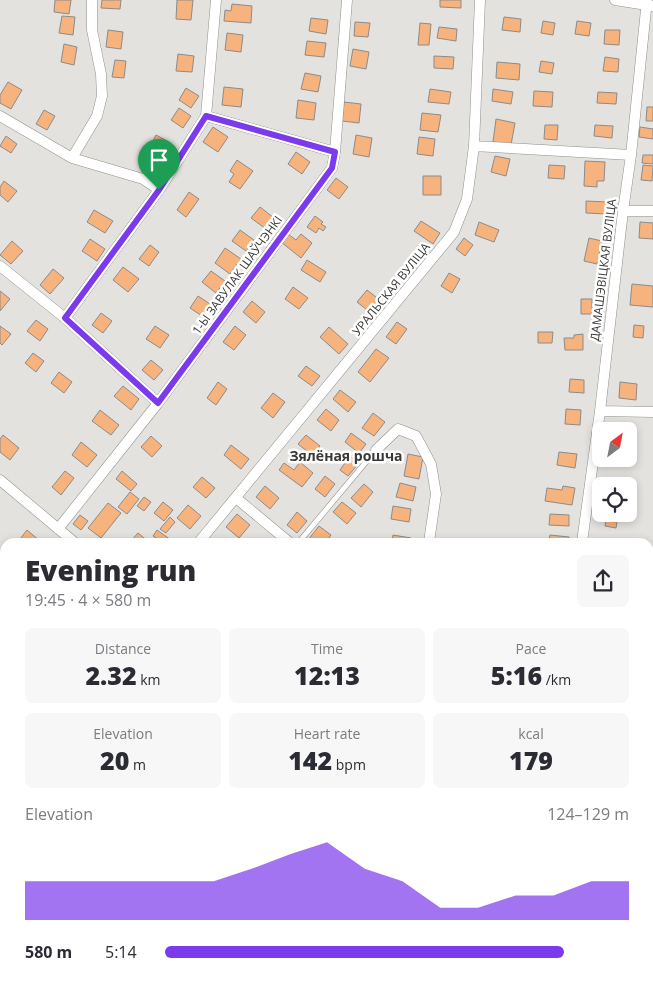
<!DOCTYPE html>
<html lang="en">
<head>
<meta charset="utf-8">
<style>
	body { margin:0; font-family:"Open Sans",sans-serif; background:#f7f7f7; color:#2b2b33; height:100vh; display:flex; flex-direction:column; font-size:19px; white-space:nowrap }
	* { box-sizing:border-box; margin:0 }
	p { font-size:16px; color:#7c7c81 }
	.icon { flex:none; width:28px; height:28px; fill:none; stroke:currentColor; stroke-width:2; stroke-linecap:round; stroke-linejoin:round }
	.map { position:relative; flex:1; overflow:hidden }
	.details { position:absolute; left:0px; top:538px; width:654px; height:444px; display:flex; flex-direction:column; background:#fff; border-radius:15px 15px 0 0; box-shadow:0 2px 8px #0003 }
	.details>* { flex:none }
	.needle { width:32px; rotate:32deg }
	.fabs { position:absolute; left:592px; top:422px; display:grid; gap:10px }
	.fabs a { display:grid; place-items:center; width:45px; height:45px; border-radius:8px; background:#fff; box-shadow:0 2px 8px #0003; font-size:25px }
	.pin { position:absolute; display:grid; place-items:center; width:42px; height:42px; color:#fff; margin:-51px -21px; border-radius:50% 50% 50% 0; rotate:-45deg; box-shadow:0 0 5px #0007 }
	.pin .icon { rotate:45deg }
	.round { display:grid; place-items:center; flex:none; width:52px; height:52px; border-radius:8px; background:#f7f7f7 }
	.headline { display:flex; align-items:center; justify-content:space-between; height:85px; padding:0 25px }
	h1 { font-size:28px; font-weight:800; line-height:38px }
	.stats { display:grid; grid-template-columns:repeat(3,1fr); gap:8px; height:85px; padding:5px 25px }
	.stats div { display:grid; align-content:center; border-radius:8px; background:#f7f7f7; text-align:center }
	.stats b { font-size:25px; font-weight:800 }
	.stats small { font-size:14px; font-weight:400 }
	.stats p { font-size:14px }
	.chart { height:140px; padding:10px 25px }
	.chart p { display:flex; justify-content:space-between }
	.chart svg { width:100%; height:90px; margin-top:5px; fill:#7c3aed; opacity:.7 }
	ul { padding:0 25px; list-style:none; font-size:16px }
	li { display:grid; grid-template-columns:80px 60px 1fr; align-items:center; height:38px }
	li i { height:12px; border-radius:6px; background:#7c3aed }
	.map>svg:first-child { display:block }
</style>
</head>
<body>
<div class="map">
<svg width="653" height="981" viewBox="0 0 653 981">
	<rect width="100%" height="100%" fill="#e3e2df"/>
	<!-- built -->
	<path fill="#ddd8ce" d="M0 785 5 789V954L0 963Z
		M653 967V981H590L589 976H649V968Z"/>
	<!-- green -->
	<path fill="#b2bf83" d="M268 976H306L307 978 304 981H264Z"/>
	<!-- building -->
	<path fill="#f6b37e" stroke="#8d8b89" d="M55 0H71L69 14 54 12Z
		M102 0H121L120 9 101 8Z
		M177 0H193L191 20 176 19Z
		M440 0H461V8L440 7Z
		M232 4 252 6 251 23 224 21 225 10 231 11Z
		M62 16 75 17 73 35 59 33Z
		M504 17 521 19 520 32 502 30Z
		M311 18 328 20 326 34 309 31Z
		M543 21 555 23 553 35 541 33Z
		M577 21 591 23 589 36 575 34Z
		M355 22 370 23 368 37 354 36Z
		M420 23 431 24 429 45H418Z
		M439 27 457 29 456 41 437 38Z
		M108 30 123 32 121 49 106 47Z
		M605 30H620L619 45 604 44Z
		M227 33 243 35 241 52 225 50Z
		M307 41 326 43 324 57 305 55Z
		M64 44 77 47 74 65 61 62Z
		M353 49 369 52 366 69 350 66Z
		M178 54 194 56 192 72 176 71Z
		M434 56 454 57 453 69 434 68Z
		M605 57 619 59 618 72 603 71Z
		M115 60 126 61 124 78 112 77Z
		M541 61 554 63 552 74 539 72Z
		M497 62 520 64 519 80 496 78Z
		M305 73 321 76 318 92 301 89Z
		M8 82 22 90 11 109 0 103V95Z
		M224 87 243 89 241 107 222 105Z
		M186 88 199 96 191 108 179 100Z
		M430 89 451 92 449 104 428 102Z
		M493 89 513 92 511 104 492 101Z
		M534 91 553 92 552 107 533 106Z
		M598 92 617 93 616 104 597 103Z
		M298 100 316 103 314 120 296 118Z
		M344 102 361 104 359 123 342 121Z
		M647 107H653V121H646Z
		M179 108 191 116 183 128 171 120Z
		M44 110 55 116 47 130 36 124Z
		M422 113 441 115 438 132 420 130Z
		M496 119 515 123 511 145 493 142Z
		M545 125H558L557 140 544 139Z
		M595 125 613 126 612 138 594 136Z
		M213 127 228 137 218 152 203 142Z
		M640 127 653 129V139L639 137Z
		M156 135 169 142 161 158 148 151Z
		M356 135 372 138 369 157 353 154Z
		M6 136 17 144 11 153 0 146Z
		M419 137 435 139 433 156 417 154Z
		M296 152 310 162 302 174 288 164Z
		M643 155H653V164L642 163Z
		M495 156 510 159 506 176 491 172Z
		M237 160 253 171 240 189 229 182 234 174 230 171Z
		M585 161 605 162 604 181H597V187L584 186Z
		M549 165 565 166 564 179 548 178Z
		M643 165 653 166 652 181 641 180Z
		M423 176H441V195H423Z
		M336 178 348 187 339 199 327 190Z
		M4 181 17 191 8 202 0 195V187Z
		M189 192 199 199 186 217 177 210Z
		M586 201 608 202V214L586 213Z
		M260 207 274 218 266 229 251 218Z
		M94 210 113 221 105 233 87 222Z
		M315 216 323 222 321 224 326 227 323 231 319 228 316 233 307 227Z
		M421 221 440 233 433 244 414 231Z
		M479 222 499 230 494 242 475 235Z
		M640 222 653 223V239L639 238Z
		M240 230 254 240 246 251 232 241Z
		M288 234 296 240 301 234 312 243 301 258 281 242Z
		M464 238 473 245 465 256 456 249Z
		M589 238 602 241 597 264 584 261Z
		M90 239 105 249 97 261 82 251Z
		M12 241 23 251 11 264 0 255Z
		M150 245 159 252 149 266 139 259Z
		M225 248 241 259 230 274 215 263Z
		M307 260 326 272 320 282 301 270Z
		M123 267 139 279 128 292 113 280Z
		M53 269 64 278 50 294 40 285Z
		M211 271 225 281 216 293 202 282Z
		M449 273 460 279 452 293 441 286Z
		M632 284 653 286V307L630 305Z
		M293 287 308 298 299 309 285 299Z
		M367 290 381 301 371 313 357 302Z
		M0 291 10 299 0 311Z
		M198 296 210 304 202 316 190 308Z
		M581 299H592V314H581Z
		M252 301 265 312 256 323 243 312Z
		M101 313 112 321 103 333 92 325Z
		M36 320 48 329 40 341 27 331Z
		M397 322 407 329 396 344 386 337Z
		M634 325 644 326 643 338 633 337Z
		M0 326 11 334 2 345 0 343Z
		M155 326 169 335 160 348 146 339Z
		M235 326 246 335 234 350 223 342Z
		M329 327 348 344 339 354 320 337Z
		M538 332H553L552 343H538Z
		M583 334V350H565L564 338H574V335Z
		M376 349 389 358 370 382 358 372Z
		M33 353 44 361 36 372 25 363Z
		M151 360 163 370 154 380 142 370Z
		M306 366 320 376 312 386 298 376Z
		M59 372 72 382 64 393 51 383Z
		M570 379 584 380V393L569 392Z
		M218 382 227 389 216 405 207 398Z
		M620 382 637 384 636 400 619 398Z
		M123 386 139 399 131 410 114 396Z
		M340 390 356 402 348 412 333 399Z
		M273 393 285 402 273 418 261 408Z
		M326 409 339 420 331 431 317 420Z
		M566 409 581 410 580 425 565 424Z
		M100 410 119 425 111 435 92 421Z
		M373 413 385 422 374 436 362 428Z
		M615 425 632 426 631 439H629V431H615Z
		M351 433 366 444 359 453 345 442Z
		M3 435 19 448 10 460 0 452V439Z
		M306 435 320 446 313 456 298 444Z
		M151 436 162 446 152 457 141 447Z
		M81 442 97 455 87 467 72 455Z
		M231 445 249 459 241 469 224 455Z
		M629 451H630L629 462 611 460 612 459H629Z
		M559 452 577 454 575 468 557 465Z
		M408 454 423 457 419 479 404 476Z
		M350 456 359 463 348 476 340 470Z
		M300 462 313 473 302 487 279 470 284 463 294 470Z
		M65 471 74 478 61 495 52 487Z
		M122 471 137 484 131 491 116 479Z
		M325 476 335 484 325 497 315 489Z
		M202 477 215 488 206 498 193 487Z
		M400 483 416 487 413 501 396 497Z
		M364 484 373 492 361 507 351 498Z
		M265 486 279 498 270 509 256 497Z
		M563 486 575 488 572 505 545 501 547 488 562 490Z
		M130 492 139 499 127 514 118 507Z
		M144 497 151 502 144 511 137 506Z
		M163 502 173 510 164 521 154 513Z
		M342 502 356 513 347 524 333 512Z
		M108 503 121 513 101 538 88 528Z
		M188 505 201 516 190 529 177 518Z
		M393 506 411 509 409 522 391 519Z
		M297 512 307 521 297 533 287 525Z
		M237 514 250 525 239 538 226 527Z
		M550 514 569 515V526L549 525Z
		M607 514 618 515 616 528 605 526Z
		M80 515 88 521 81 530 73 524Z
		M170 517 175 522 166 533 160 529Z
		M319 526 331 535 326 542H311L308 540Z
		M27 530 40 541 39 542H24L20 539Z
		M157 530 171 540 169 542H162L153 536Z
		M138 533 149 542H130Z
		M393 535 411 538 410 542H392Z
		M550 535 569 537 568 542H549Z
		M649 617H653V639L649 638Z
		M0 668 5 672V676L0 683Z
		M653 815V826H649V816Z
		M0 875 5 879V893L0 889Z
		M61 976H76L73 981H58Z
		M209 976H227V977L224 981H206Z
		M384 976 403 979 402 981H383Z
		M433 976H445V981H433Z
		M491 976H519L518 981H503L490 978Z
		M640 977 641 981H624L623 978Z"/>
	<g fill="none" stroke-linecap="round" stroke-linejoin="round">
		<!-- lane casing -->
		<g stroke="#918f8c" stroke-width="6">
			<path id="lane" d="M299 542 376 450
				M0 627 5 620
				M652 701H653"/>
		</g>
		<!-- street casing -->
		<g stroke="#918f8c" stroke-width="11">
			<path id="street" d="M615 0 653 6
				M0 116 72 158 143 179 159 190
				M206 116 335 152
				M474 146 631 155
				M72 158 97 116 102 96 101 74 92 30V0
				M623 211H653
				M0 266 65 318 158 403
				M65 318 159 190 206 116 216 0
				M600 411 653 412
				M376 450 398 429 416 436 431 464 436 494 429 542
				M0 480 74 542
				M236 498 289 542
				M58 529 158 403 332 168 335 152 347 0
				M199 542 454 232 467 199 474 146 480 0
				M582 542 600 411 623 211 631 155 647 0
				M649 608H653
				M649 964H653
				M121 976 128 981
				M578 976 579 981
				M0 977 5 968
				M249 981 252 976"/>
		</g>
		<!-- secondary casing -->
		<g stroke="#918f8c" stroke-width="15">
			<path id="secondary" d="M0 737 5 740
				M649 802H653
				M318 981 322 976"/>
		</g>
		<!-- lane -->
		<use href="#lane" stroke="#fff" stroke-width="5"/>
		<!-- street -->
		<use href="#street" stroke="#fff" stroke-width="10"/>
		<!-- secondary -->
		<use href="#secondary" stroke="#fcddd5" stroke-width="14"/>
	</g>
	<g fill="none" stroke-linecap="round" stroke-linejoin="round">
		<!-- route casing -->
		<g stroke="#fff" stroke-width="10">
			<path id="route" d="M206 116 335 152 332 168 158 403 65 318 159 190Z"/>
		</g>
		<!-- route -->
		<use href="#route" stroke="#7c3aed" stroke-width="6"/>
	</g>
	<g text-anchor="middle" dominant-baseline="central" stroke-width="5" stroke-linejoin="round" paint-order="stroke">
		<!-- street labels -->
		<g font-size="12" fill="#393837" stroke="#fff">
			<text transform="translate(603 270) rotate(-83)">ДАМАШЭВІЦКАЯ ВУЛІЦА</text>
			<text transform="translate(237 275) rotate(-54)">1-Ы ЗАВУЛАК ШАЎЧЭНКІ</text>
			<text transform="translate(391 289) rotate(-51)">УРАЛЬСКАЯ ВУЛІЦА</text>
		</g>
		<!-- neighbourhood labels -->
		<g font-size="14" font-weight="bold" fill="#393837" stroke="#fff">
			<text x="346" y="455">Зялёная рошча</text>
		</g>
	</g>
</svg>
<div class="fabs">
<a><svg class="needle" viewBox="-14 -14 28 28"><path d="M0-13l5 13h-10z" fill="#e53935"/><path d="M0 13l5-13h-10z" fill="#7c7c81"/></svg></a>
<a><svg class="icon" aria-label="locate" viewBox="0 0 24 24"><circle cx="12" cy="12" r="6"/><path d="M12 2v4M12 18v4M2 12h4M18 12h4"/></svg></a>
</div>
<div class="pin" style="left:159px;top:190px;background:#1e9e55"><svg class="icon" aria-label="arrive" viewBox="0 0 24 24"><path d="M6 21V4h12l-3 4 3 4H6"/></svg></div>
<section class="details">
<div class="headline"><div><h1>Evening run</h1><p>19:45 · 4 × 580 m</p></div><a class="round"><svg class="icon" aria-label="share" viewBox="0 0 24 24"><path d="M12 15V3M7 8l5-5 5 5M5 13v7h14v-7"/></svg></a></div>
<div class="stats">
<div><p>Distance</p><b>2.32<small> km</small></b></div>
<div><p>Time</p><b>12:13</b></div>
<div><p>Pace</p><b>5:16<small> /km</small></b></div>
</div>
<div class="stats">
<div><p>Elevation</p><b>20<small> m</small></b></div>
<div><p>Heart rate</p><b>142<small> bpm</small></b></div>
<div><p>kcal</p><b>179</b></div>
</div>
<div class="chart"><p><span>Elevation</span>124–129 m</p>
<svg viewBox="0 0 160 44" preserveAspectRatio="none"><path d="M0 44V25L10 25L20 25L30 25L40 25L50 25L60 19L70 12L80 6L90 19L100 25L110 38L120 38L130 32L140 32L150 25L160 25V44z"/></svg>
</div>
<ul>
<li><b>580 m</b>5:14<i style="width:86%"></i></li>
</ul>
</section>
</div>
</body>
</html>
